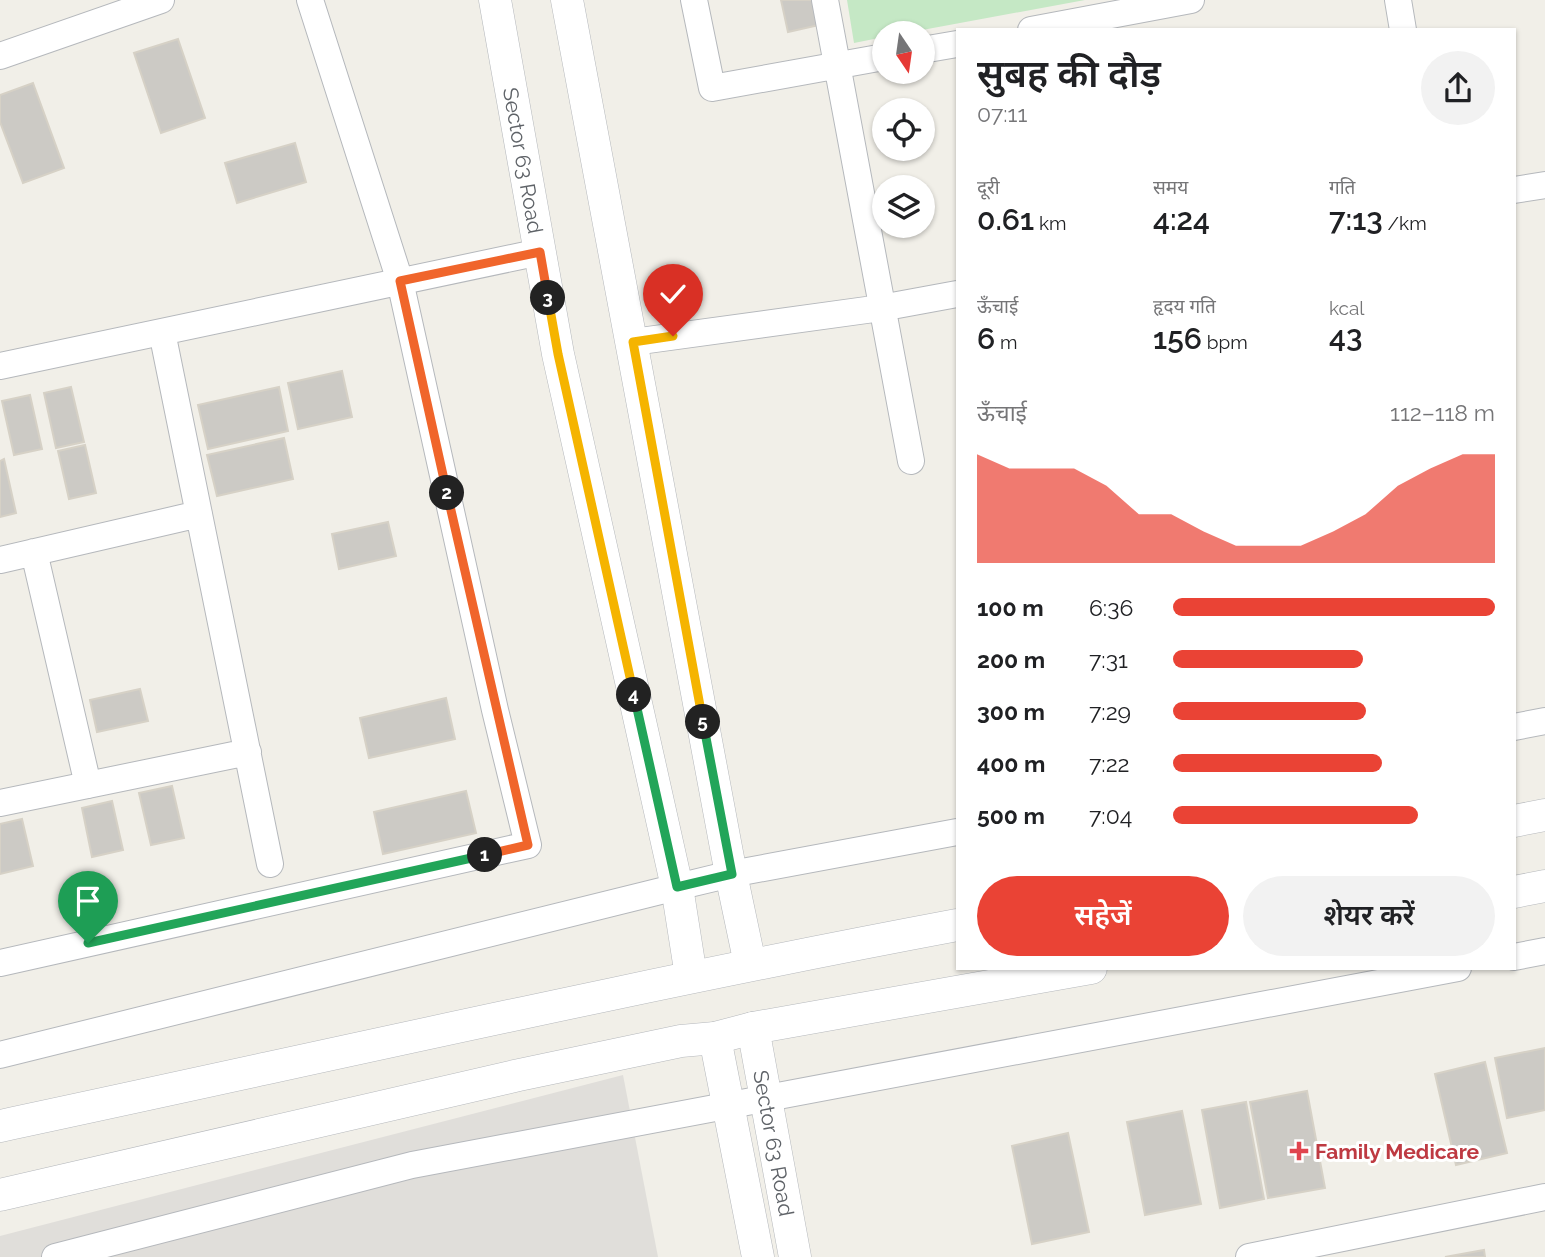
<!DOCTYPE html>
<html lang="hi">
<head>
<meta charset="utf-8">
<style>
	body { margin:0; font-family:Raleway,"Noto Sans Devanagari",sans-serif; background:#f2f2f2; color:#202124; height:100vh; display:flex; flex-direction:column; font-size:26px; white-space:nowrap }
	* { box-sizing:border-box; margin:0 }
	p { font-size:23px; color:#757577 }
	.icon { flex:none; width:38px; height:38px; fill:none; stroke:currentColor; stroke-width:2; stroke-linecap:round; stroke-linejoin:round }
	.map { position:relative; flex:1; overflow:hidden }
	.details { position:absolute; left:956px; top:28px; width:560px; height:942px; display:flex; flex-direction:column; background:#fff; border-radius:0px; box-shadow:0 2px 5px #0004 }
	.details>* { flex:none }
	.needle { width:46px; rotate:167deg }
	.fabs { position:absolute; left:872px; top:21px; display:grid; gap:14px }
	.fabs a { display:grid; place-items:center; width:63px; height:63px; border-radius:50%; background:#fff; box-shadow:0 2px 5px #0004; font-size:35px }
	.pin { position:absolute; display:grid; place-items:center; width:60px; height:60px; color:#fff; margin:-72px -30px; border-radius:50% 50% 50% 0; rotate:-45deg; box-shadow:0 0 7px #0007 }
	.pin .icon { rotate:45deg }
	.km { position:absolute; width:35px; height:35px; margin:-18px; border-radius:50%; background:#222; color:#fff; font-size:19px; line-height:35px; text-align:center }
	.round { display:grid; place-items:center; flex:none; width:74px; height:74px; border-radius:37px; background:#f2f2f2 }
	.summary { display:flex; align-items:center; justify-content:space-between; height:119px; padding:0 21px }
	h1 { font-size:38px; font-weight:600; line-height:52px }
	.stats { display:grid; grid-template-columns:repeat(3,1fr); gap:10px; height:119px; padding:7px 21px }
	.stats div { display:grid; align-content:center }
	.stats b { font-size:30px; font-weight:600 }
	.stats small { font-size:19px; font-weight:400 }
	.stats p { font-size:19px }
	.chart { height:196px; padding:14px 21px }
	.chart p { display:flex; justify-content:space-between }
	.chart svg { width:100%; height:126px; margin-top:7px; fill:#ea4335; opacity:.7 }
	.button { display:flex; gap:14px; margin-top:auto; padding:14px 21px }
	.button a { flex:1; height:80px; border-radius:42px; background:#ea4335; color:#fff; font-size:28px; font-weight:600; line-height:80px; text-align:center }
	.button a+a { background:#f2f2f2; color:#202124 }
	ul { padding:0 21px; list-style:none; font-size:23px }
	li { display:grid; grid-template-columns:112px 84px 1fr; align-items:center; height:52px }
	li i { height:18px; border-radius:9px; background:#ea4335 }
	.map>svg:first-child { display:block }
</style>
</head>
<body>
<div class="map">
<svg width="1545" height="1257" viewBox="0 0 1545 1257">
	<rect width="100%" height="100%" fill="#f1efe8"/>
	<!-- industrial -->
	<path fill="#e0deda" d="M623 1075 658 1257H0V1236Z"/>
	<!-- green -->
	<path fill="#c5e8c5" d="M847 0H1085L906 33H884V37L854 43Z"/>
	<!-- building -->
	<path fill="#cccac5" stroke="#d6d1c6" stroke-width="2" d="M781 0H814L819 25 788 32Z
		M178 39 205 118 161 133 134 53Z
		M33 83 64 168 23 183 0 122V95Z
		M295 143 306 182 237 203 225 163Z
		M342 371 352 417 298 429 288 383Z
		M71 387 84 442 56 448 44 393Z
		M279 387 288 431 208 449 198 405Z
		M30 395 42 449 14 455 2 401Z
		M284 438 293 479 217 496 207 455Z
		M85 445 96 493 69 499 58 451Z
		M4 459 16 513 0 517V461Z
		M388 522 396 556 339 569 332 534Z
		M140 689 148 721 97 732 90 700Z
		M446 698 455 739 369 758 360 718Z
		M172 786 184 838 151 845 139 793Z
		M466 791 476 833 383 854 374 812Z
		M112 801 123 850 92 857 82 808Z
		M22 819 33 866 0 874V824Z
		M1545 1048V1110L1507 1118 1495 1058Z
		M1485 1062 1507 1153 1456 1165 1435 1074Z
		M1307 1091 1325 1188 1268 1198 1250 1102Z
		M1246 1102 1264 1199 1220 1208 1202 1110Z
		M1182 1111 1201 1204 1145 1215 1127 1122Z
		M1068 1133 1089 1232 1032 1244 1012 1146Z
		M1484 1250 1485 1257H1445Z"/>
	<g fill="none" stroke-linecap="round" stroke-linejoin="round">
		<!-- minor casing -->
		<g stroke="#b5b8bc" stroke-width="28">
			<path id="minor" d="M694 0 712 88 884 57
				M825 0 911 461
				M1398 0 1403 30
				M1031 30 1191 0
				M922 50 957 44
				M0 56 161 0
				M1514 190 1545 185
				M162 332 270 864
				M633 342 881 308 957 294
				M0 366 540 252
				M34 552 88 785
				M0 560 199 514
				M1514 727 1545 721
				M0 803 248 752
				M1514 957 1545 951
				M0 963 528 845 495 710 400 281 310 0
				M0 1055 677 887 731 874 957 832
				M55 1257 412 1165 1458 968
				M1249 1257 1545 1197"/>
		</g>
		<!-- tertiary casing -->
		<g stroke="#b5b8bc" stroke-width="33">
			<g id="tertiary">
				<path id="s1" d="M495 0 558 354 677 887 691 976"/>
				<path d="M567 0 731 874 750 964"/>
				<path d="M1514 821 1545 815"/>
				<path d="M1514 892 1545 886"/>
				<path id="s2" d="M753 1028 795 1257"/>
				<path d="M715 1038 758 1257"/>
				<path d="M0 1126C319 1058 637 985 957 925"/>
				<path d="M0 1195 519 1075 681 1041 715 1038 753 1028 1091 968"/>
			</g>
		</g>
		<!-- minor -->
		<use href="#minor" stroke="#fff" stroke-width="26"/>
		<!-- tertiary -->
		<use href="#tertiary" stroke="#fff" stroke-width="32"/>
	</g>
	<g fill="none" stroke-linecap="round" stroke-linejoin="round">
		<!-- split-1 casing -->
		<g stroke="#fff" stroke-width="14">
			<path id="split-1" d="M88 943 485 855"/>
		</g>
		<!-- split-2 casing -->
		<g stroke="#fff" stroke-width="14">
			<path id="split-2" d="M447 493 528 845 485 855"/>
		</g>
		<!-- split-3 casing -->
		<g stroke="#fff" stroke-width="14">
			<path id="split-3" d="M447 493 400 281 540 252 548 298"/>
		</g>
		<!-- split-4 casing -->
		<g stroke="#fff" stroke-width="14">
			<path id="split-4" d="M548 298 558 354 634 695"/>
		</g>
		<!-- split-5 casing -->
		<g stroke="#fff" stroke-width="14">
			<path id="split-5" d="M634 695 677 887 732 874 703 722"/>
		</g>
		<!-- split-6 casing -->
		<g stroke="#fff" stroke-width="14">
			<path id="split-6" d="M673 336 633 342 703 722"/>
		</g>
		<!-- split-1 -->
		<use href="#split-1" stroke="#22a559" stroke-width="9"/>
		<!-- split-2 -->
		<use href="#split-2" stroke="#f0652b" stroke-width="9"/>
		<!-- split-3 -->
		<use href="#split-3" stroke="#f0652b" stroke-width="9"/>
		<!-- split-4 -->
		<use href="#split-4" stroke="#f5b400" stroke-width="9"/>
		<!-- split-5 -->
		<use href="#split-5" stroke="#22a559" stroke-width="9"/>
		<!-- split-6 -->
		<use href="#split-6" stroke="#f5b400" stroke-width="9"/>
	</g>
	<!-- markers -->
	<path fill="#e0444e" stroke="#fff" stroke-width="2.5" d="M1295.5 1140.5h7v7h7v7h-7v7h-7v-7h-7v-7h7z"/>
	<g text-anchor="middle" dominant-baseline="central" stroke-width="6" stroke-linejoin="round" paint-order="stroke">
		<!-- street labels -->
		<g font-size="21" fill="#5f6368" stroke="#fff">
			<text stroke="none"><textPath href="#s1" startOffset="163">Sector 63 Road</textPath></text>
			<text stroke="none"><textPath href="#s2" startOffset="117">Sector 63 Road</textPath></text>
		</g>
		<!-- health labels -->
		<g font-size="21" font-weight="bold" fill="#be3a42" stroke="#fff" text-anchor="start">
			<text x="1315" y="1151">Family Medicare</text>
		</g>
	</g>
</svg>
<div class="fabs">
<a><svg class="needle" viewBox="-14 -14 28 28"><path d="M0-13l5 13h-10z" fill="#e53935"/><path d="M0 13l5-13h-10z" fill="#757577"/></svg></a>
<a><svg class="icon" aria-label="locate" viewBox="0 0 24 24"><circle cx="12" cy="12" r="6"/><path d="M12 2v4M12 18v4M2 12h4M18 12h4"/></svg></a>
<a><svg class="icon" aria-label="layers" viewBox="0 0 24 24"><path d="M12 4l9 5-9 5-9-5zM3 14l9 5 9-5"/></svg></a>
</div>
<div class="pin" style="left:88px;top:943px;background:#1e9e55"><svg class="icon" aria-label="arrive" viewBox="0 0 24 24"><path d="M6 21V4h12l-3 4 3 4H6"/></svg></div>
<div class="pin" style="left:673px;top:336px;background:#d93025"><svg class="icon" aria-label="check" viewBox="0 0 24 24"><path d="M5 12l5 5 9-10"/></svg></div>
<b class="km" style="left:485px;top:855px">1</b>
<b class="km" style="left:447px;top:493px">2</b>
<b class="km" style="left:548px;top:298px">3</b>
<b class="km" style="left:634px;top:695px">4</b>
<b class="km" style="left:703px;top:722px">5</b>
<section class="details">
<div class="summary"><div><h1>सुबह की दौड़</h1><p>07:11</p></div><a class="round"><svg class="icon" aria-label="share" viewBox="0 0 24 24"><path d="M12 15V3M7 8l5-5 5 5M5 13v7h14v-7"/></svg></a></div>
<div class="stats">
<div><p>दूरी</p><b>0.61<small> km</small></b></div>
<div><p>समय</p><b>4:24</b></div>
<div><p>गति</p><b>7:13<small> /km</small></b></div>
</div>
<div class="stats">
<div><p>ऊँचाई</p><b>6<small> m</small></b></div>
<div><p>हृदय गति</p><b>156<small> bpm</small></b></div>
<div><p>kcal</p><b>43</b></div>
</div>
<div class="chart"><p><span>ऊँचाई</span>112–118 m</p>
<svg viewBox="0 0 160 44" preserveAspectRatio="none"><path d="M0 44V6L10 11L20 11L30 11L40 17L50 27L60 27L70 33L80 38L90 38L100 38L110 33L120 27L130 17L140 11L150 6L160 6V44z"/></svg>
</div>
<ul>
<li><b>100 m</b>6:36<i style="width:100%"></i></li>
<li><b>200 m</b>7:31<i style="width:59%"></i></li>
<li><b>300 m</b>7:29<i style="width:60%"></i></li>
<li><b>400 m</b>7:22<i style="width:65%"></i></li>
<li><b>500 m</b>7:04<i style="width:76%"></i></li>
</ul>
<div class="button"><a>सहेजें</a><a>शेयर करें</a></div>
</section>
</div>
</body>
</html>
